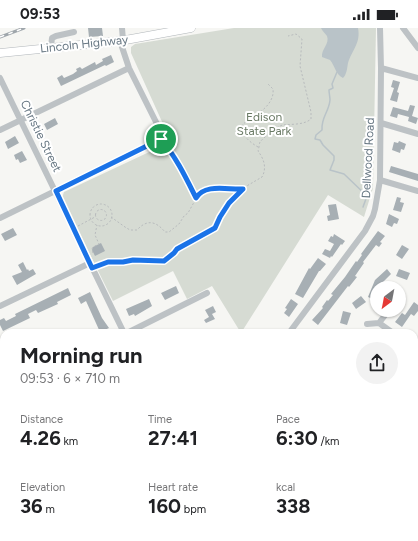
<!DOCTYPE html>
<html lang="en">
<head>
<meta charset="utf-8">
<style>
	body { margin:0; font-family:Figtree,sans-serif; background:#f2f2f2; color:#202124; height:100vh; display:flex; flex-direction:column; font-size:15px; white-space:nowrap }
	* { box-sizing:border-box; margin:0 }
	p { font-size:13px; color:#757577 }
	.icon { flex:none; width:22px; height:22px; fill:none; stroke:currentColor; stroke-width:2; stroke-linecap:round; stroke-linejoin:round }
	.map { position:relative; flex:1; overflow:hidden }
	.sheet { position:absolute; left:0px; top:301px; width:418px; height:212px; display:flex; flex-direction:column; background:#fff; border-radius:12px 12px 0 0; box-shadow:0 1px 3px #0004 }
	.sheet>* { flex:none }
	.needle { width:26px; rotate:212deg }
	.fabs { position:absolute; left:370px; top:253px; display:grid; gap:8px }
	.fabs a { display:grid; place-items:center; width:36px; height:36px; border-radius:50%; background:#fff; box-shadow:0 1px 3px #0004; font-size:20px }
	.pin { position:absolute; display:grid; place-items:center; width:34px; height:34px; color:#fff; margin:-17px; border:2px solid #fff; border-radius:50%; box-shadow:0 1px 4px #0007 }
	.round { display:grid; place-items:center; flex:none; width:42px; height:42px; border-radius:21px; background:#f2f2f2 }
	.overview { display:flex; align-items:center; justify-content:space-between; height:68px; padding:0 20px }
	h1 { font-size:22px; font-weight:700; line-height:30px }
	.metrics { display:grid; grid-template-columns:repeat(3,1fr); gap:6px; height:68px; padding:4px 20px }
	.metrics div { display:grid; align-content:center }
	.metrics b { font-size:20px; font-weight:700 }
	.metrics small { font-size:11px; font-weight:400 }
	.metrics p { font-size:11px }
	.status { display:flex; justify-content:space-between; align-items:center; height:28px; padding:0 20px; background:#fff; direction:ltr }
	.status svg { height:11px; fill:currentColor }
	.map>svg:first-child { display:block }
</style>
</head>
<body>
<div class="status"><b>09:53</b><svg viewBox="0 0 49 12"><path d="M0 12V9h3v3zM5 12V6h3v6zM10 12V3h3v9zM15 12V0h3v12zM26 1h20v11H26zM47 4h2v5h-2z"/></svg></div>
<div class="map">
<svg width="418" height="513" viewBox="0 0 418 513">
	<rect width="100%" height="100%" fill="#f6f6f3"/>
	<!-- green -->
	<path fill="#d6dbd3" d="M234 0H376L373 160 364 189 328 167 241 305 212 258 187 271 173 243 113 273 62 170 64 164 162 118 168 114V107L131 25V19L135 16Z
		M4 499V509H70L72 513H0V501Z"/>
	<!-- water -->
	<path fill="#b9c3c8" d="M321 0H358C361 15 352 22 348 35 347 40 347 46 343 50 336 47 335 38 330 32L322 29C321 21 330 16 327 8 325 5 322 3 321 0Z"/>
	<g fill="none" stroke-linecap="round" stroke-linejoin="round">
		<!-- stream -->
		<path stroke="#b9c3c8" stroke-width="1.5" d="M337 44 332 56 333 60 329 62C329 65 330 69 330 72 329 84 321 89 322 102L316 107 315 111 320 112 323 117 334 128V132L330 142 344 146 367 168 363 179"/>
	</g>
	<!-- building -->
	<path fill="#a7afb4" d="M88 0H102L103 8 89 9Z
		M111 27 114 34 106 38 105 37 61 58 57 50 62 47 64 50 73 46 77 43 76 41 80 39 82 41 95 34 96 37 103 33 102 31Z
		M393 52 400 54 397 64 399 65 397 74 390 72 394 60 391 59Z
		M410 77 415 78 412 88 418 90 416 96 408 93 409 89 398 86 397 90 390 88 393 79 408 83Z
		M55 90 58 96 47 102 44 96Z
		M15 108 19 115 8 121 5 114Z
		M399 113 406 116 404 122 401 121 400 125 392 122 394 114 398 115Z
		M22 123 27 132 20 135 18 131 16 132 14 127Z
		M391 138 418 146V153L389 144Z
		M397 169 401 170 400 174 404 175 401 184 393 182Z
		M336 176 339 191 328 193 327 188 330 187 328 177Z
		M389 186 399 191 397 196 394 195 392 199 386 196Z
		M13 200 17 207 5 213 1 206Z
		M378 203 385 208 380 214 382 215 379 219 376 217 363 234 364 235 355 248 357 249 349 259 348 258 318 297 312 292 323 280 322 279 327 272 328 273 333 267 331 266 345 249 356 233 357 234 362 227 361 226Z
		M334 206 345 213 342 217 341 216 332 229 331 228 330 230 322 226 325 221 330 223 334 216 328 213 331 208 333 209Z
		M101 215 105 223 95 228 92 222 93 219Z
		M402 217 409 221 402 231 396 227Z
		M318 230 326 236 320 243H319L303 270 295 266 309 240 310 241Z
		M23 234 27 242 28 241 29 243 33 241 36 246 17 257 12 248 22 244 18 237Z
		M387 241 391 246 377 260V268L375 272 368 269 375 252Z
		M399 241 410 245 407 252 396 248Z
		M176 258 179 265 165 272 161 265Z
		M68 260 71 267 57 274 58 276 38 285 36 282 28 286 30 290 3 303 0 297V292L4 290 6 293 16 288 15 286Z
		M90 264 102 290 109 300 100 304 86 273 81 276 78 270Z
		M361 268 366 274 356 281 352 275Z
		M149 271 152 278 135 288 134 286 129 288 126 281Z
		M291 271 298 276 289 289 284 285 287 281 285 280Z
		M414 274 418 277V283L414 288 411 286 402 299 395 294 402 285 405 287Z
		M213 278 216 284 212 286 215 291 206 295 204 292 209 289 205 282Z
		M343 283 351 285 347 297 340 295Z"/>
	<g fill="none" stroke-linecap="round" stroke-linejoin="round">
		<!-- major casing -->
		<g stroke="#b1b6ba" stroke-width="9">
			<path id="major" d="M0 25 120 13 191 0"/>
		</g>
		<!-- path -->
		<path stroke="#b8bbbd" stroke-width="1" stroke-dasharray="2 2" stroke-linecap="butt" d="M165 115 178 136 196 170
			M258 119C251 115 242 108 241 99L243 96C254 88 275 78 273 61L268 56
			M90 187a11 11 0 1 1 22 0a11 11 0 1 1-22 0Z
			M95.5 187a5.5 5.5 0 1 1 11 0a5.5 5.5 0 1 1-11 0Z
			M111 189 125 199 130 202H137C147 191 156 193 165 204H169L179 196 184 188 188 185 198 167 207 160 242 161
			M78 198 95 189
			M93 225 92 221 93 219 99 216 95 207 97 197
			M96 238 108 234 164 233 183 217 209 205 215 200 220 189 229 175 245 159 262 149C267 140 264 131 258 123 259 121 259 116 260 114 263 110 279 97 283 97 292 96 304 97 311 91V84L300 38 302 11 296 6 288 8"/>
		<!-- minor -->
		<path stroke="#bdc2c5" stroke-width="6" d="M122 0 123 12
			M403 0 418 20
			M51 19 52 10 56 8 74 4
			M381 40 418 50
			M0 50 124 305
			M381 95 418 106
			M0 102 129 40
			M380 152 418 163
			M0 190 161 111 162 109 160 102 129 40 120 13
			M0 278 90 235
			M379 295 389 282
			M367 296 379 295 393 305
			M127 305 207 265
			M289 305 365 203 373 188 375 181 380 152 381 40 380 0
			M414 320 418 323
			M414 342 418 336
			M0 366 4 364
			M0 378 4 386
			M414 390 418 393
			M414 439 418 431
			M0 455 4 453
			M414 473 418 475
			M143 509 150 513
			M249 509 257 513
			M368 509 376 513"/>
		<!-- major -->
		<use href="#major" stroke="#fff" stroke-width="8"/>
		<!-- rail casing -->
		<g stroke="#9fa6ab" stroke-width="3">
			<path id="rail" d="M0 9 24 0"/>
		</g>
		<!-- rail -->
		<use href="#rail" stroke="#fff" stroke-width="1.5" stroke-dasharray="4.5" stroke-linecap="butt"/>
	</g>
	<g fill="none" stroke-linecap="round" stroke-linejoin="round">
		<!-- route casing -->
		<g stroke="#fff" stroke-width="8">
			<path id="route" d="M161 111C176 129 186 150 196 170 205 155 228 162 243 161L229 175 220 189 215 200 177 221 174 225 164 233 133 232 123 234H108L92 240 56 163Z"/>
		</g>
		<!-- route -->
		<use href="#route" stroke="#1a73e8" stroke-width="5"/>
	</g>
	<g text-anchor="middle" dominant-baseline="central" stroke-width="4" stroke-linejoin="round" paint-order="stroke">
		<!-- street labels -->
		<g font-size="12" fill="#677783" stroke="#fff">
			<text transform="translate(84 16) rotate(-6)">Lincoln Highway</text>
			<text transform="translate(41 108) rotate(64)">Christie Street</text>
			<text transform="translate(368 130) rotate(-87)">Dellwood Road</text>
		</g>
		<!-- park labels -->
		<g font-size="12" fill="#6a7a65" stroke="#fff">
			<text x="264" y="89">Edison<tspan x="264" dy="14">State Park</tspan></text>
		</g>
	</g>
</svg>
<div class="fabs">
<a><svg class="needle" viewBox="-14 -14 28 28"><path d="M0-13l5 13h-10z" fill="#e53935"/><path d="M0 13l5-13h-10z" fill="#757577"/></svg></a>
</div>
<div class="pin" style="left:161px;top:111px;background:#1e9e55"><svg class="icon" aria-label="arrive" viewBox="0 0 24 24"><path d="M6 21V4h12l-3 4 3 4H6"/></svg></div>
<section class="sheet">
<div class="overview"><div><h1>Morning run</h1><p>09:53 · 6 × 710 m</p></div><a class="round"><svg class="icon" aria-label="share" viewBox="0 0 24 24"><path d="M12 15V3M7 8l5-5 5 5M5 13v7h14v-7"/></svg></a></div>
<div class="metrics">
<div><p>Distance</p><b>4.26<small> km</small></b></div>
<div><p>Time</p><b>27:41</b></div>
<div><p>Pace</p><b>6:30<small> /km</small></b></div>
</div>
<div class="metrics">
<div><p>Elevation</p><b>36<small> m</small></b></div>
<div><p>Heart rate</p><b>160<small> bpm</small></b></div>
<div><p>kcal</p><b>338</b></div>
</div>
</section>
</div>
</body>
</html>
